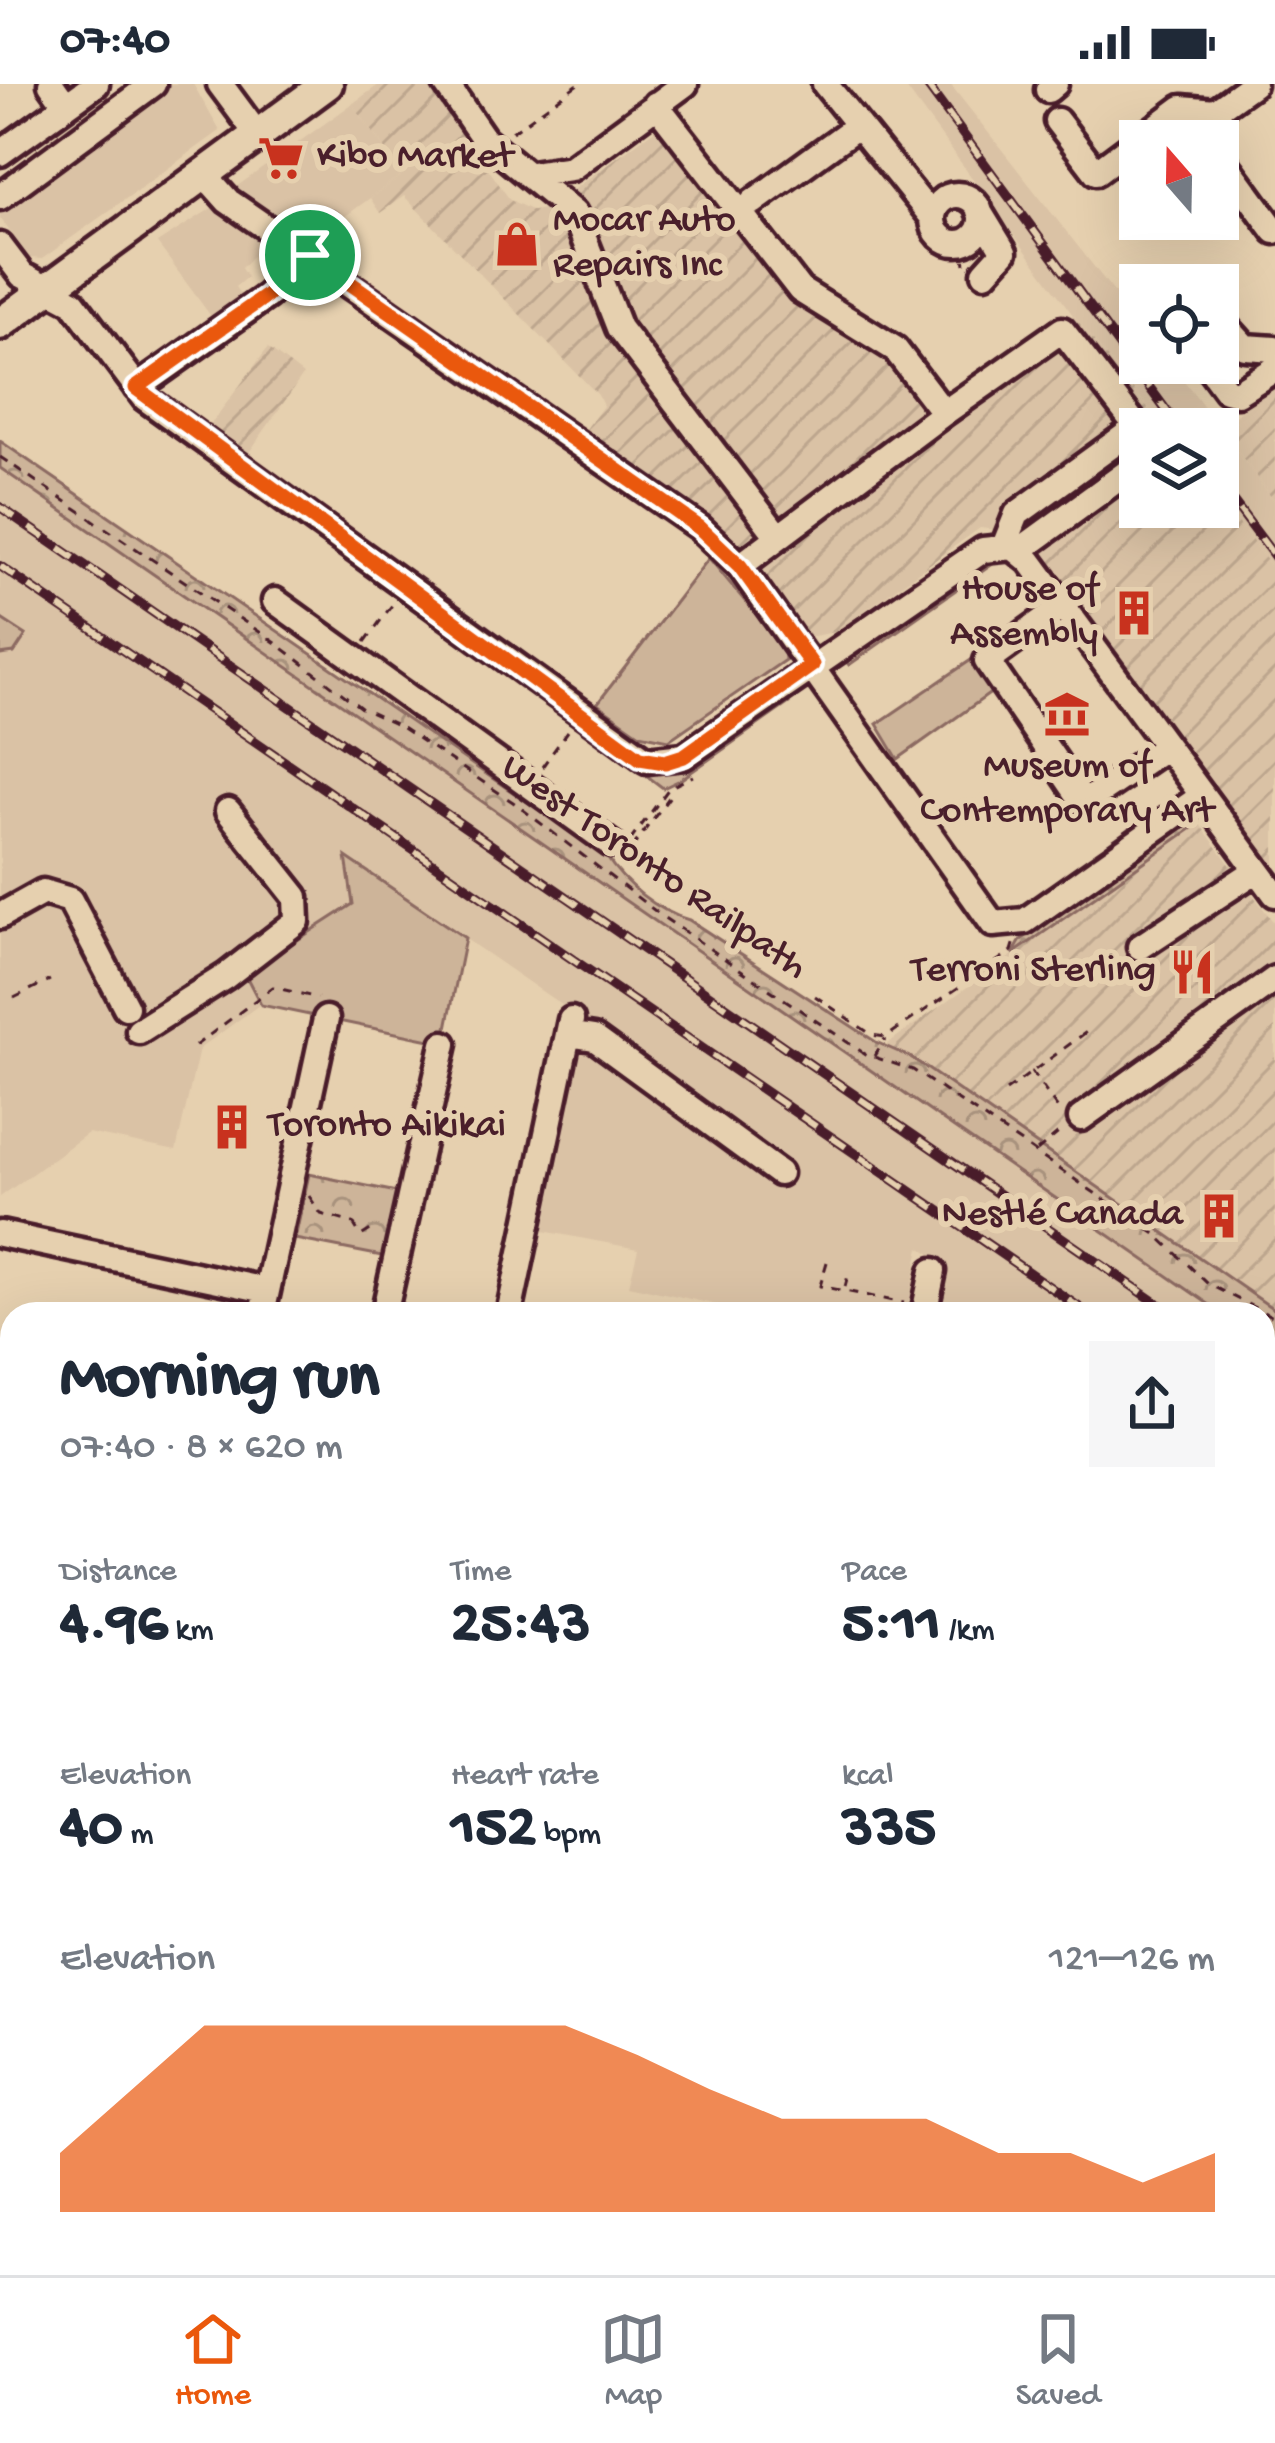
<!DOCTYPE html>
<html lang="en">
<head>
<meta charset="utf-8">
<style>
	body { margin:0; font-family:"Gochi Hand",sans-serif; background:#f6f6f7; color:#1f2937; height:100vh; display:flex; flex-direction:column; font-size:45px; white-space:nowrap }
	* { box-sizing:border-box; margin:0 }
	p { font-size:39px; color:#747a83 }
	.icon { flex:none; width:66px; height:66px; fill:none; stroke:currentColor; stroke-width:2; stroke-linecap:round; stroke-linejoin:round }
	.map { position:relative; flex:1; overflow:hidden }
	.details { position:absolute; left:0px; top:1218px; width:1275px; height:975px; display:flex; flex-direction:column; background:#fff; border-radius:36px 36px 0 0; box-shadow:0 12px 48px #0002 }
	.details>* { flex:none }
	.needle { width:78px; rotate:340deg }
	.controls { position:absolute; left:1119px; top:36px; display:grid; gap:24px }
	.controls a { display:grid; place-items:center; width:120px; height:120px; border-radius:0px; background:#fff; box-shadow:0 12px 48px #0002; font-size:60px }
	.pin { position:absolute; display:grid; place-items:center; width:102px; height:102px; color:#fff; margin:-51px; border:6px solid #fff; border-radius:50%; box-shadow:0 3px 12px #0007 }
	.round { display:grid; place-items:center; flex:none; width:126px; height:126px; border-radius:0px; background:#f6f6f7 }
	.overview { display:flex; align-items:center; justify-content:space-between; height:204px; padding:0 60px }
	h1 { font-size:66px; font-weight:700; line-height:90px }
	.metrics { display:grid; grid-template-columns:repeat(3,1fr); gap:18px; height:204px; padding:12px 60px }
	.metrics div { display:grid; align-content:center }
	.metrics b { font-size:60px; font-weight:700 }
	.metrics small { font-size:33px; font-weight:400 }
	.metrics p { font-size:33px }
	.chart { height:336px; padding:24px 60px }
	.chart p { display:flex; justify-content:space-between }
	.chart svg { width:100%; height:216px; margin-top:12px; fill:#ea580c; opacity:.7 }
	.status { display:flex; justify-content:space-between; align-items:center; height:84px; padding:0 60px; background:#fff; direction:ltr }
	.status svg { height:33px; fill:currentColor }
	.dock { display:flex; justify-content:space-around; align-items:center; height:168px; border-top:3px solid #e0e1e3; background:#fff; font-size:33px; color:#747a83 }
	.dock a { display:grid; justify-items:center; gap:6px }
	.dock .selected { color:#ea580c }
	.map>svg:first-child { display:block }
</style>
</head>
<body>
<div class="status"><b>07:40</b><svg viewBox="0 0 49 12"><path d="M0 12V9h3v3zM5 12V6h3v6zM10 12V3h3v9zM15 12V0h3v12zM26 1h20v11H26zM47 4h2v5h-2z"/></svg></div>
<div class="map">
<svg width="1275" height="2191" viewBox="0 0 1275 2191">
	<defs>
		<pattern id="industrial-furrows" width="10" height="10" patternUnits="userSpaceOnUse" patternTransform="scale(3)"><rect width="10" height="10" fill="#dac2a5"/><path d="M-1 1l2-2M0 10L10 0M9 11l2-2" fill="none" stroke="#bda68e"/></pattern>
		<pattern id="park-crowns" width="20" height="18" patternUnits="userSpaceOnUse" patternTransform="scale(3)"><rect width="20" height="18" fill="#cdb499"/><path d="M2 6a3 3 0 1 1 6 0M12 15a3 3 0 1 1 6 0" fill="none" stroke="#a8927d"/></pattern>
		<pattern id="garden-dots" width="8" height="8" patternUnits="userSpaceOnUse" patternTransform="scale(3)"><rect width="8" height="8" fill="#cdb499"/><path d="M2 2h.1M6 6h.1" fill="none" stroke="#a8927d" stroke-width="1.8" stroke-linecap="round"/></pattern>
	</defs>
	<rect width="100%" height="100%" fill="#e6d0af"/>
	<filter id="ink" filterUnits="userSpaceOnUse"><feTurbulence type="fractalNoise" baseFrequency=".00833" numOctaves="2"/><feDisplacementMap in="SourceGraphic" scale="24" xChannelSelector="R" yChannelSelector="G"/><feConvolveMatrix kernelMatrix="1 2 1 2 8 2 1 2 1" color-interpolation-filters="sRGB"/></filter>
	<g filter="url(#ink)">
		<!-- built -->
		<path fill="#dac2a5" d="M156 0H193L220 47 42 175 30 174 0 134V113Z
			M903 0H950L1140 241V279H1170L1199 316 1275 418V487L1218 412V345H1165L1073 231Z
			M352 20 403 90 314 155 236 108V103Z
			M212 124 265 159 241 184 247 193 235 203 247 219 216 239 157 159Z
			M0 384 999 1073 1223 1230H935L945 1179 920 1163 907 1230H756L629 1201 638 1165 538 1146 581 934 347 774 353 820 245 889 263 918 199 965 176 1067 88 1049 0 1113Z
			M1263 1258 1275 1267V1587H1263Z
			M0 1284 12 1286V1379L0 1378Z
			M12 2101V2181H293L300 2191H0V2110Z
			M359 2181H441L443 2184 433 2191H366Z"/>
		<!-- industrial -->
		<path fill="url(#industrial-furrows)" d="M380 0H429L510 116 533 127 548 124 676 30 783 171 947 319 1073 231 1165 345H1140V423H1218V412L1275 487V786L1040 468 1013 448 980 444 835 548 808 553 762 488 713 442 586 345 603 322 598 311 404 112 380 129 370 114 403 90 352 20Z
			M268 264 303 291 248 370 210 341Z
			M1275 303V418L1219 343Z
			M1199 739 1275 840V1226L912 974 884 962Z"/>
		<!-- grass -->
		<path fill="#cdb499" stroke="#8c6a62" stroke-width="3" d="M709 474 784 564 785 576 669 656 640 650 597 620Z
			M997 477 849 581 842 573 975 479Z
			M0 534 26 551 14 569 0 571Z
			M974 574 992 608 898 675 877 640Z
			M786 613 789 619 680 696 663 704 630 679C686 706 743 644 786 613Z
			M346 773 465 854 444 959 261 921 245 890 353 820Z
			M28 2181H144L146 2183 145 2191H14Z"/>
		<!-- park -->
		<path fill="url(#park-crowns)" stroke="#8c6a62" stroke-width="3" d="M0 357 606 772C624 800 657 827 689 836L876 958 912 974 1275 1226V1267L1263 1258V1230H1223L0 384Z
			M309 1090 406 1110 392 1174 295 1155Z
			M1275 1646V1814L1263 1822V1647Z"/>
		<!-- garden -->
		<path fill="url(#garden-dots)" stroke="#8c6a62" stroke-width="3" d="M1194 735 1198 740 1013 870 1021 856Z"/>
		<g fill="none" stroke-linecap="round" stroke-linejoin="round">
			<!-- minor casing -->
			<g stroke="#4a1f2b" stroke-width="33">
				<path id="minor" d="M51 0 66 21
					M220 0 257 50
					M446 0 484 55 574 129 619 244 777 451
					M825 0 933 134
					M1048 6 1055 0
					M656 20 800 206 895 265 944 329 740 482
					M1057 37 1096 88 1182 24 1215 27 1253 0
					M0 69 96 0
					M1218 69 1275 147
					M204 90 228 117 700 444 740 482 993 840 1025 837 1202 712
					M531 90 571 84 685 0
					M933 135a24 24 0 1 1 48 0a24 24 0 1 1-48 0Z
					M0 113 153 0
					M753 118 856 43
					M979 127 1004 168 985 189
					M0 162 22 191 73 218 145 314 647 676 684 672 983 466 1013 463 1030 477 1275 810
					M299 163 327 141
					M1218 233 1245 263 1275 265
					M1206 279 1226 306 1237 309 1275 285
					M137 304 267 212 310 171
					M944 329 1062 246 1137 343 1017 430 1005 460
					M1019 467 1140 379
					M275 517 611 760
					M1063 522 987 577 1084 719 1166 663
					M0 832 43 808 70 816 126 923
					M1140 863 1257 786
					M139 947 226 892 297 837 296 813 228 727
					M568 950 594 954 779 1089
					M1081 1034 1275 895
					M0 1150 266 1206
					M262 1230 326 935
					M384 1230 444 960
					M509 1230 571 936
					M924 1230 933 1187
					M0 1279 12 1282
					M1263 1429 1275 1431
					M0 1718 12 1736
					M1263 1828 1275 1820
					M1263 1986 1275 1978
					M0 2086 12 2078
					M176 2181 184 2191
					M325 2181 333 2191
					M496 2181 503 2191
					M662 2181 669 2191
					M459 2191 473 2181
					M744 2191 746 2181
					M929 2191 931 2181
					M1021 2191 1034 2181
					M1260 2191 1275 2180"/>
			</g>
			<!-- major casing -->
			<g stroke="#4a1f2b" stroke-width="39">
				<path id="major" d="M0 240 327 0
					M0 1408 12 1410
					M1263 1617H1275"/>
			</g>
			<!-- path -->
			<path stroke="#4a1f2b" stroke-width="3" stroke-dasharray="9 9" stroke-linecap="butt" d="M512 48 578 0
				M962 158 965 180
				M0 373 276 559 361 624 401 643 513 718 663 833 865 970 913 986 1157 1151 1208 1200 1275 1234
				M365 558 395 517
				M542 683 568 647
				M630 757 669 704 693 692
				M632 764 670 712
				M815 912 872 951 886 953 1012 867 1015 857
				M14 914 50 896
				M195 962 273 903 318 914
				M874 972 885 955
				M1031 987 1061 1029
				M1006 1007 1089 946
				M1037 1067 1062 1046
				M309 1112 321 1130 353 1139 361 1152 372 1145
				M827 1178 820 1202 904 1219
				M845 1203 849 1188
				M1263 1677 1275 1674
				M1263 1708 1275 1710
				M1263 1757 1275 1753
				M0 1991 12 2007"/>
			<!-- minor -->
			<use href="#minor" stroke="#e6d0af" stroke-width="24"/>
			<!-- major -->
			<use href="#major" stroke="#e6d0af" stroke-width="30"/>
			<!-- tram -->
			<path stroke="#4a1f2b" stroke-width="3" d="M0 1412 12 1414
				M1263 1621 1275 1620
				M0 1708 12 1727
				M0 2081 12 2073
				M320 2181 327 2191"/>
			<!-- rail casing -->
			<g stroke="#4a1f2b" stroke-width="10">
				<path id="rail" d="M926 0 1180 345
					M1218 397 1275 473
					M0 423 1173 1230
					M0 482 1089 1230
					M1263 1309 1275 1318
					M1263 1362 1275 1370"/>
			</g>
			<!-- rail -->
			<use href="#rail" stroke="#e6d0af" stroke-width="6" stroke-dasharray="18" stroke-linecap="butt"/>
		</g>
	</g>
	<g fill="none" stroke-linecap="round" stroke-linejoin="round" filter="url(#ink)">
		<!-- route casing -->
		<g stroke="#fff" stroke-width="24">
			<path id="route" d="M310 171 700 444 740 482 812 581 684 672 665 678 640 674 136 304 266 212Z"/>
		</g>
		<!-- route -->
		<use href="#route" stroke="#ea580c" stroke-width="15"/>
	</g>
	<!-- icons -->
	<defs>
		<g id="supermarket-bare" transform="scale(3.6)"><path d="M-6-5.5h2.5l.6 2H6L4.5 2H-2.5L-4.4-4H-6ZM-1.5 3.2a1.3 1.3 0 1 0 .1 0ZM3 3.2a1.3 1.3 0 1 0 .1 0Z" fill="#c8321e" stroke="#e6d0af" stroke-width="2.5" paint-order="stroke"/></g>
		<g id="shop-bare" transform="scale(3.6)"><path d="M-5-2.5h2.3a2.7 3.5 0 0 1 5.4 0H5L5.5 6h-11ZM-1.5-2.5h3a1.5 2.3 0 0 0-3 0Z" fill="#c8321e" stroke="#e6d0af" stroke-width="2.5" paint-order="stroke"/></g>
		<g id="building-bare" transform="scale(3.6)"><path d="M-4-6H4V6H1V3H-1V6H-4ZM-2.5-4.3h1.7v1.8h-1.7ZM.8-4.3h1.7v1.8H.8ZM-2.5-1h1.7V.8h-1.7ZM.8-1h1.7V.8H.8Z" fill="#c8321e" stroke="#e6d0af" stroke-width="2.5" paint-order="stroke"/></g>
		<g id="museum-bare" transform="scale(3.6)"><path d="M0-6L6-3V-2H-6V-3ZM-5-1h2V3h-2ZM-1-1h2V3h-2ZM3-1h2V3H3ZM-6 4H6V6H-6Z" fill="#c8321e" stroke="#e6d0af" stroke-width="2.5" paint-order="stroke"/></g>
		<g id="restaurant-bare" transform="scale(3.6)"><path d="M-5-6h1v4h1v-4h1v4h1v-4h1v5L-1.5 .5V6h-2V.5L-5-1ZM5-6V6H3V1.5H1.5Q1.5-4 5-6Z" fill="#c8321e" stroke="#e6d0af" stroke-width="2.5" paint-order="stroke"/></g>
	</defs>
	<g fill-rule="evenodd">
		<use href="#supermarket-bare" x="281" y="74"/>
		<use href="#shop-bare" x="517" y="160"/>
		<use href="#building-bare" x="1134" y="529"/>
		<use href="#museum-bare" x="1067" y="630"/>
		<use href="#restaurant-bare" x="1192" y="888"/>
		<use href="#building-bare" x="232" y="1043"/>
		<use href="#building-bare" x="1219" y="1132"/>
	</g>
	<g text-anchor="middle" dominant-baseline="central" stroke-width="12" stroke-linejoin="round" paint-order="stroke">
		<!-- poi labels -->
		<g font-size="39" fill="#4a1f2b" stroke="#e6d0af" text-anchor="start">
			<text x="317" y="74">Kibo Market</text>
			<text x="553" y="138">Mocar Auto<tspan x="553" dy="45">Repairs Inc</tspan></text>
			<text x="1098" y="507" text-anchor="end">House of<tspan x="1098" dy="45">Assembly</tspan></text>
			<text x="1067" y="684" text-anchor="middle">Museum of<tspan x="1067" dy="45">Contemporary Art</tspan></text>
			<text x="1156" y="888" text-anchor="end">Terroni Sterling</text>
			<text x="268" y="1043">Toronto Aikikai</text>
			<text x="1183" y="1132" text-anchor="end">Nestlé Canada</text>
		</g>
		<!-- street labels -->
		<g font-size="39" fill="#4a1f2b" stroke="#e6d0af">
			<text transform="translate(653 785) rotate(35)">West Toronto Railpath</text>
		</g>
	</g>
</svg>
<div class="controls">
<a><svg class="needle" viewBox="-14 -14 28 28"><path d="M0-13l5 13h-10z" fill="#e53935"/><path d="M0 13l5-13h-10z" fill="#747a83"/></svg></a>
<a><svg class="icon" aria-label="locate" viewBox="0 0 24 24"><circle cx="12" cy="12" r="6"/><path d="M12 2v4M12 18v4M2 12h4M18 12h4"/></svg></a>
<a><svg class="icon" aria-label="layers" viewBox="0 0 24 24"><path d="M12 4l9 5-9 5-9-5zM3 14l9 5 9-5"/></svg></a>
</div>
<div class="pin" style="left:310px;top:171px;background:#1e9e55"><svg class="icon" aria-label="arrive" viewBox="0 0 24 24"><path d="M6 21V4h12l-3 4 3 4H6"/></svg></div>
<section class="details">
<div class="overview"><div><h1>Morning run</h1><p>07:40 · 8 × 620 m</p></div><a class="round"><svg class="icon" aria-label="share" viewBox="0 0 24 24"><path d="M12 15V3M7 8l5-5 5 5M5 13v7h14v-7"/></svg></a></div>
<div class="metrics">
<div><p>Distance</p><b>4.96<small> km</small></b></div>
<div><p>Time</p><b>25:43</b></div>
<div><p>Pace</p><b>5:11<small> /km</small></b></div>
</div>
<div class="metrics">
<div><p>Elevation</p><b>40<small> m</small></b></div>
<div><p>Heart rate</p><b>152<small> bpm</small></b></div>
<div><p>kcal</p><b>335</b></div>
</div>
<div class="chart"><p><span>Elevation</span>121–126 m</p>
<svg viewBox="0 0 160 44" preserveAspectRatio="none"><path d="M0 44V32L10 19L20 6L30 6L40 6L50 6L60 6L70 6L80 12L90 19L100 25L110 25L120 25L130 32L140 32L150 38L160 32V44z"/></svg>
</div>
</section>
</div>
<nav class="dock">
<a class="selected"><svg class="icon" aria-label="home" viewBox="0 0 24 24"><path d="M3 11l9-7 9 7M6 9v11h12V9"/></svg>Home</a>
<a><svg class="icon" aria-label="map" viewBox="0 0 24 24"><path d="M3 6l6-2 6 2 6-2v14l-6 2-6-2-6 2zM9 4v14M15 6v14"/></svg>Map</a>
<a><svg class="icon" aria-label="saved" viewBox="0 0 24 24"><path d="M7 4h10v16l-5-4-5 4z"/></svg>Saved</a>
</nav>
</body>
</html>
